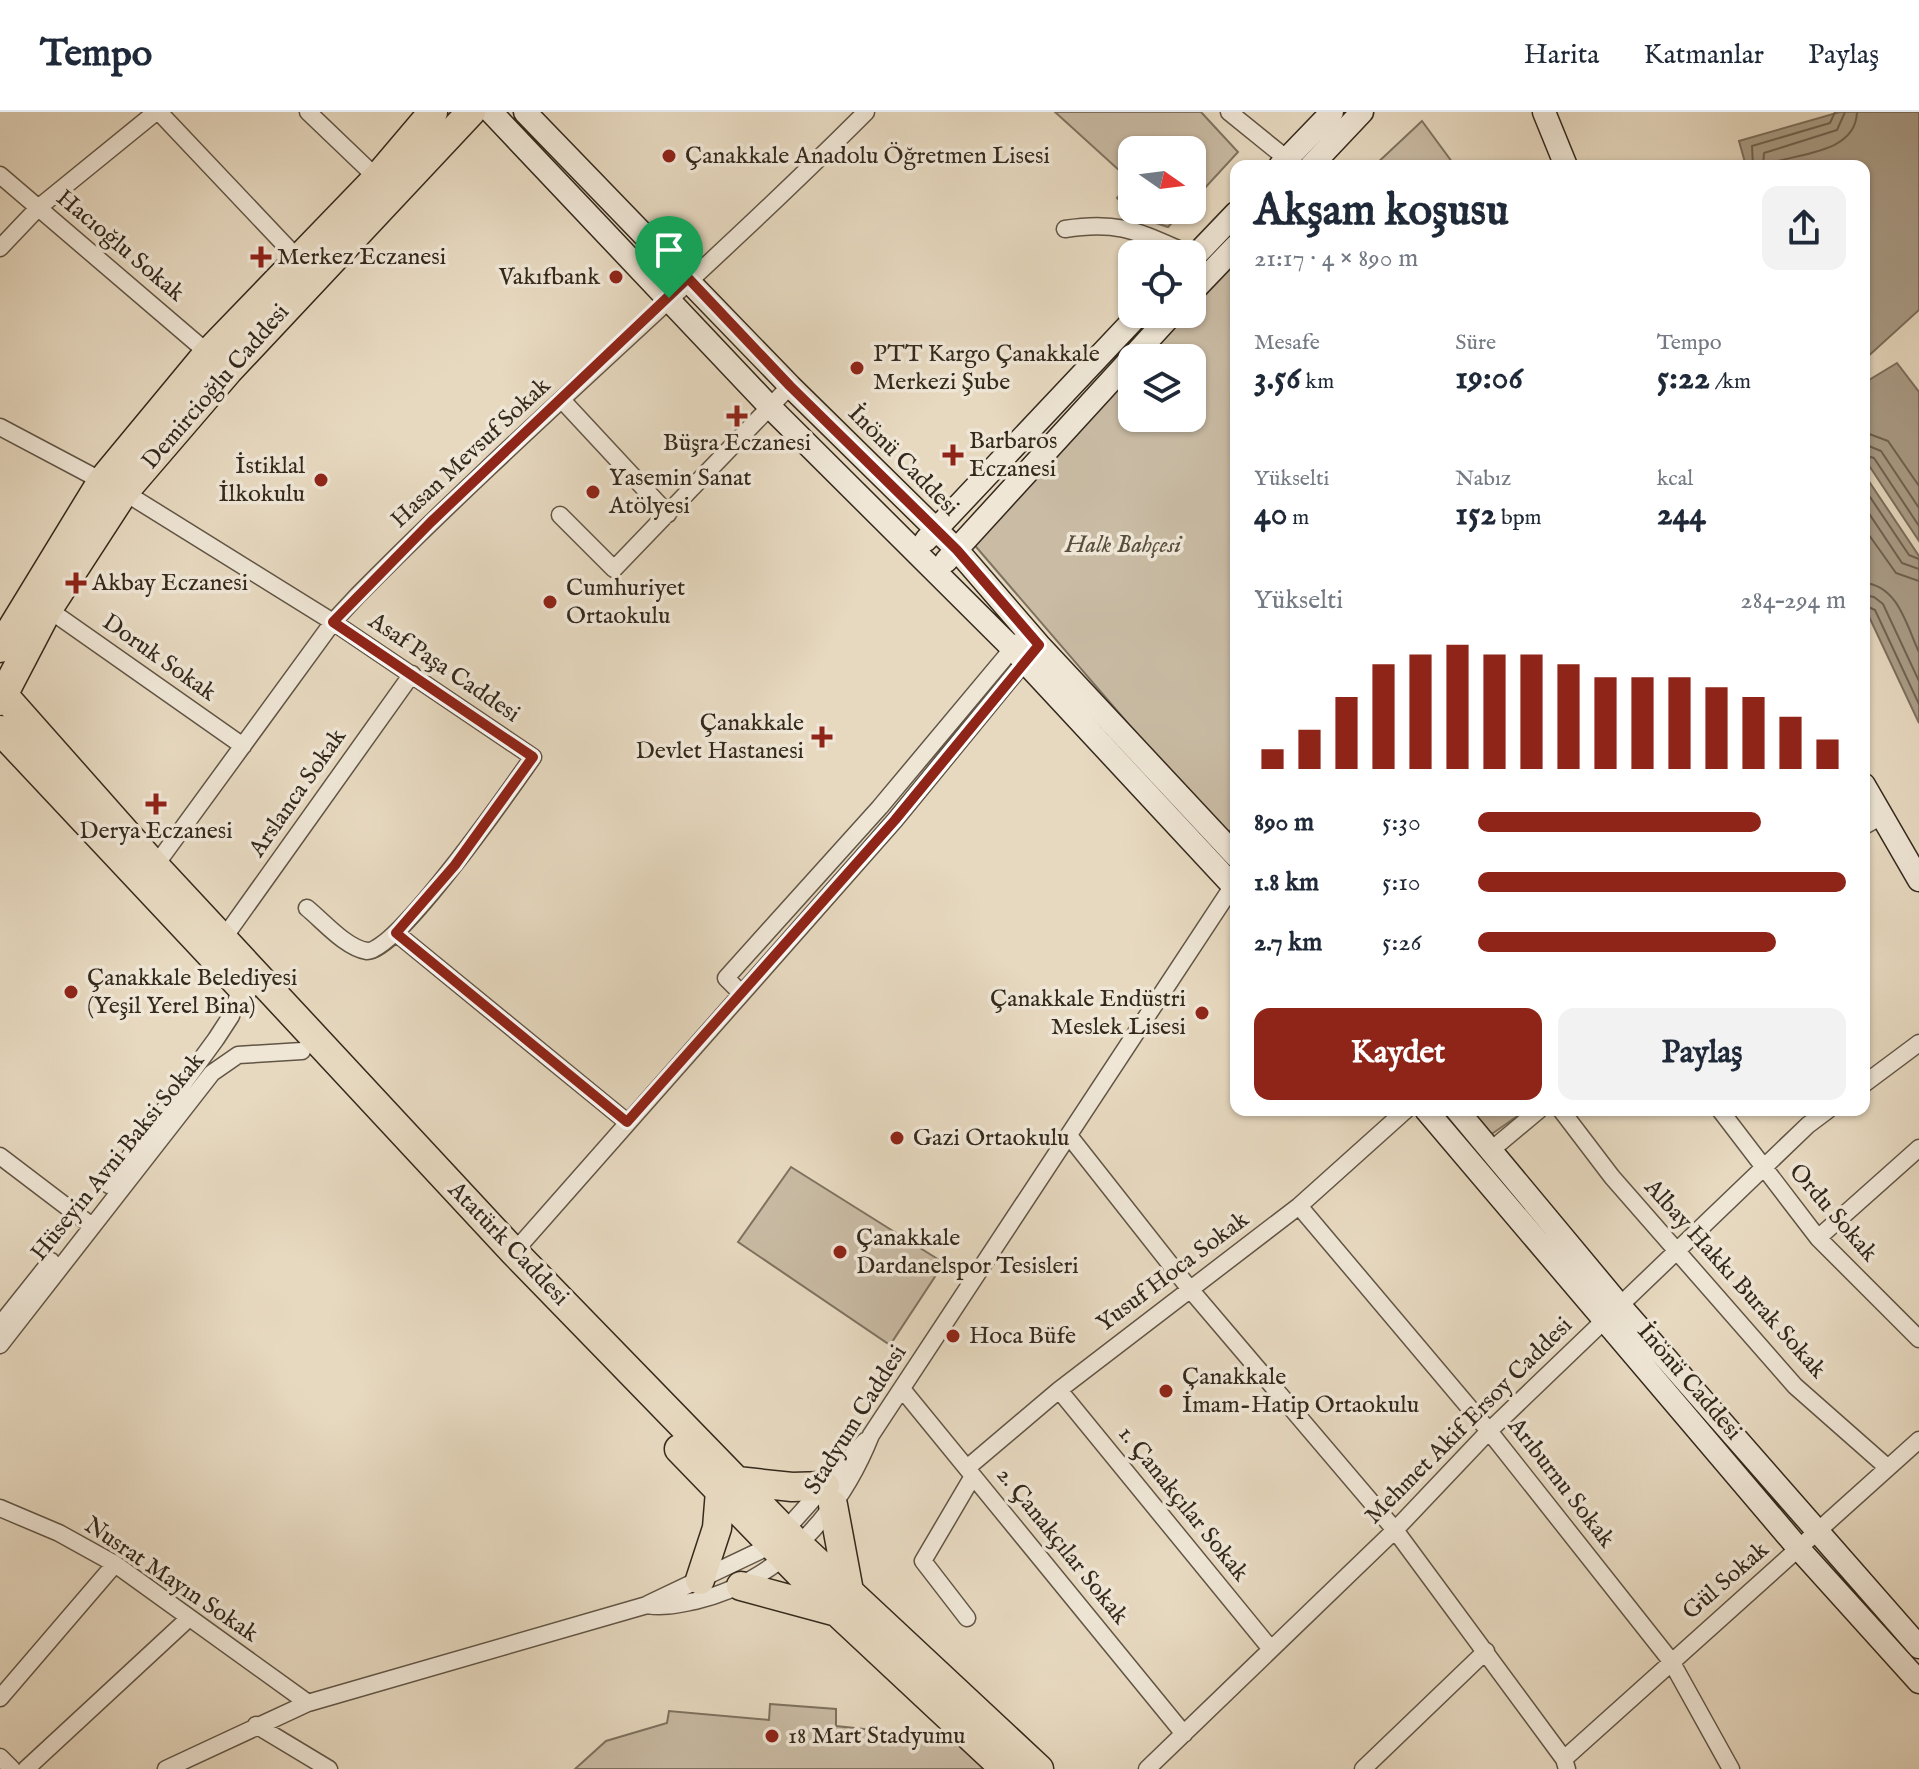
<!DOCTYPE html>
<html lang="tr">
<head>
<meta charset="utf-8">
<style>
	body { margin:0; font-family:"IM FELL English",serif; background:#f2f2f3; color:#1f2937; height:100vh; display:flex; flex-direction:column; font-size:30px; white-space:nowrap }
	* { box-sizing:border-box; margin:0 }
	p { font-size:26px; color:#747a83 }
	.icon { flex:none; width:44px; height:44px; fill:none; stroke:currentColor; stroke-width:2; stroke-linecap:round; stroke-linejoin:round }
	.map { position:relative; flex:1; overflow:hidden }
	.drawer { position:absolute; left:1230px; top:48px; width:640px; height:956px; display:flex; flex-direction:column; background:#fff; border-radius:16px; box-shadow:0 2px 6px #0004 }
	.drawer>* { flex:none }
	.needle { width:52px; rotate:104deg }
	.buttons { position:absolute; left:1118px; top:24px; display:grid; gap:16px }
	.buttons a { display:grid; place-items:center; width:88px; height:88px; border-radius:16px; background:#fff; box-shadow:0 2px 6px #0004; font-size:40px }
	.pin { position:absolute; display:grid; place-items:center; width:68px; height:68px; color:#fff; margin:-82px -34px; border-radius:50% 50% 50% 0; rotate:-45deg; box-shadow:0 0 8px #0007 }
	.pin .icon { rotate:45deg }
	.round { display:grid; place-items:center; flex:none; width:84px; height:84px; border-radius:16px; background:#f2f2f3 }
	.headline { display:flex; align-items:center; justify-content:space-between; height:136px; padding:0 24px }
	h1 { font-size:44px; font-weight:700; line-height:60px }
	.stats { display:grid; grid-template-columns:repeat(3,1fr); gap:12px; height:136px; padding:8px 24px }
	.stats div { display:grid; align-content:center }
	.stats b { font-size:34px; font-weight:700 }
	.stats small { font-size:22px; font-weight:400 }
	.stats p { font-size:22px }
	.chart { height:224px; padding:16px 24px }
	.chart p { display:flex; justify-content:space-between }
	.chart svg { width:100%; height:144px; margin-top:8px; stroke:#8f2418; stroke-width:6 }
	.primary-button { display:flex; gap:16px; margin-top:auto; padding:16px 24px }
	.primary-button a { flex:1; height:92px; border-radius:16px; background:#8f2418; color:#fff; font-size:32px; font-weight:700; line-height:92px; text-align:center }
	.primary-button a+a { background:#f2f2f3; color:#1f2937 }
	ul { padding:0 24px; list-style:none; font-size:26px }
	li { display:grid; grid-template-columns:128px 96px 1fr; align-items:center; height:60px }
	li i { height:20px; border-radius:10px; background:#8f2418 }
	header { display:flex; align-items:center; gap:48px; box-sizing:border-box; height:112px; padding:0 40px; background:#fff; border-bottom:2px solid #e0e1e3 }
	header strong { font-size:38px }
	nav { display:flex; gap:44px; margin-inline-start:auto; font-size:28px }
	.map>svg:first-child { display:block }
</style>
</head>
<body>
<header>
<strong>Tempo</strong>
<nav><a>Harita</a><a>Katmanlar</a><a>Paylaş</a></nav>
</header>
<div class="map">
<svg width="1919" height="1657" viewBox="0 0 1919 1657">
	<rect width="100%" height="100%" fill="#e7d9c0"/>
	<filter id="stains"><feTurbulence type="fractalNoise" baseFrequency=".0025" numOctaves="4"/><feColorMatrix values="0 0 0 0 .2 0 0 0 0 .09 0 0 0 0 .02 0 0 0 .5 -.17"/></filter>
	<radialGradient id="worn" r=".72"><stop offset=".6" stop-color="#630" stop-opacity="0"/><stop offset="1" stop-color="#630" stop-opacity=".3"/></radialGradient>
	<!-- green -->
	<path fill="#c9bba4" stroke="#7e7260" stroke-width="2" d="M1055 0H1201L1238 40 1192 90V38H1132V98H1184L1168 115 1135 104 1117 86 1131 69Z
		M1422 9 1455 54H1374Z
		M1236 140V714L1224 723 971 429 1132 253V306H1192V246H1139L1179 202H1192V188Z
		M1462 998H1526L1486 1026Z
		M791 1055 944 1151 890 1233 738 1130Z
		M770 1592 836 1597V1614L950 1626 955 1619 990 1657H575L606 1629 667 1611 669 1599 769 1608Z"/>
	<!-- water -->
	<path fill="#aa9d88" stroke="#7b6f5d" stroke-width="2" d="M1840 0H1919V198L1864 248V54H1746L1739 29Z
		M1897 251 1919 280V429L1864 346V271Z
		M1864 362 1919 444V611L1864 494Z"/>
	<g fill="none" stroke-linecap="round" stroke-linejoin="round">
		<!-- shore -->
		<path stroke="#6f6352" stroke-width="2" d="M1753 54 1752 34 1830 11 1835 0
			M1763 54 1764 41 1837 18 1845 0
			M1775 54 1778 49C1807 41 1856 38 1857 0
			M1864 320 1888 329 1919 374
			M1864 332 1881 339 1919 396
			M1864 343 1874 346 1919 414
			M1864 376 1909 443 1919 447
			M1864 394 1902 451 1919 457
			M1864 416 1896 461 1919 469
			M1864 471C1898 473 1907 515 1919 540
			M1864 483 1874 485 1883 492 1919 569
			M1864 493 1875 498 1919 592"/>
		<!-- street casing -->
		<g stroke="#615545" stroke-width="19">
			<path id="street" d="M159 0 300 149
				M308 0 377 66
				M1229 0 1287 47
				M0 63 208 241
				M1065 117C1121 108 1140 121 1190 142
				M0 136 38 96 156 0
				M562 288 668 402
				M0 315 102 369
				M124 380 333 510 533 645C512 675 396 842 367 839 346 836 323 809 307 796
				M560 403 614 457 790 274
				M48 497 243 634
				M1864 714 1882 704
				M155 754 333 510 358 483C522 317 701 165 866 0
				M396 821 627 1010
				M223 827 412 562
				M741 881 726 866 880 695 1018 530
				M1864 972 1919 931
				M1561 998 1612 1065 1795 1274 1888 1356
				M1720 998 1818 1126 1919 1227
				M1070 1025 1189 1176 1395 1418 1564 1647 1567 1657
				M1490 1039 1539 998
				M0 1044 92 1114
				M109 1073 216 927 231 904 241 875
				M1299 1094 1489 1319 1671 1549 1731 1657
				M1818 1126 1919 1036
				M514 1140 895 708 1031 542
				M0 1213 51 1149
				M0 1233 212 961 238 943 302 939
				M902 1277 1184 1622
				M1059 1278 1270 1536
				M967 1356 1059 1278 1299 1094 1406 998
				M0 1396 59 1421 115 1452 308 1591
				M648 1492 772 1433 865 1329
				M967 1506 923 1449 973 1364
				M0 1586 115 1452
				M256 1613 329 1657
				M0 1645 12 1657
				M1564 1647 1919 1328
				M26 1657 188 1507
				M166 1657 308 1591 647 1493C664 1496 679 1492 695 1489 780 1469 840 1401 871 1323L1236 769
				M1147 1657 1395 1418 1489 1319 1808 1013 1828 998
				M1363 1657 1486 1539"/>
		</g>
		<!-- secondary casing -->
		<g stroke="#34291c" stroke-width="25">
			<path id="secondary" d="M491 0 770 295 1012 536 1236 777
				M525 0 790 274 957 438 1039 533 1236 744
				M1544 0 1566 54
				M1280 54 1332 0
				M1311 54 1362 0
				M1192 147 1236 101
				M1192 180 1236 134
				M926 428 1139 202
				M946 449 1172 202
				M1864 673 1919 768
				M1426 998 1799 1437 1919 1570
				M1457 998 1621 1195 1919 1535"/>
		</g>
		<!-- highway casing -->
		<g stroke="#34291c" stroke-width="31">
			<path id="highway" d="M0 536 102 369 208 241 377 66 433 0
				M0 579 155 754 514 1140 799 1433 1039 1657
				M0 589 48 497 124 380 228 259 471 0
				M0 618 243 877
				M679 1337 837 1500 1005 1657
				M737 1369 792 1375 825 1374
				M833 1393 849 1479
				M700 1468 717 1416 720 1379
				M741 1474 837 1500"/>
		</g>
		<!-- street -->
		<use href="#street" stroke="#efe6d6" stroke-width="16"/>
		<!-- secondary -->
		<use href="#secondary" stroke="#efe6d6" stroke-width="22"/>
		<!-- highway -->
		<use href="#highway" stroke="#e7d9c0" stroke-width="28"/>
	</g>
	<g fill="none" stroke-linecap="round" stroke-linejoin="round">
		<!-- route casing -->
		<g stroke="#fff" stroke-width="16">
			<path id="route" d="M688 166 790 274 957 438 1039 533 895 708 627 1010 396 821 455 753 533 645 333 510 431 410Z"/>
		</g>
		<!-- route -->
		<use href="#route" stroke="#8f2418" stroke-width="10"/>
	</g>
	<!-- markers -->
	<g fill="#8f2418" stroke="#efe6d6" stroke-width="3">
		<circle cx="669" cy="44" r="8"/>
		<path d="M257 133h8v8h8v8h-8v8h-8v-8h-8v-8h8z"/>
		<circle cx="616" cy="165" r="8"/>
		<circle cx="857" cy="256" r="8"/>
		<path d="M733 292h8v8h8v8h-8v8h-8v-8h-8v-8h8z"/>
		<path d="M949 331h8v8h8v8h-8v8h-8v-8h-8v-8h8z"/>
		<circle cx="321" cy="368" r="8"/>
		<circle cx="593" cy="380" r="8"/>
		<path d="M72 459h8v8h8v8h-8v8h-8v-8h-8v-8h8z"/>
		<circle cx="550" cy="490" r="8"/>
		<path d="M818 613h8v8h8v8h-8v8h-8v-8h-8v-8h8z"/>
		<path d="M152 680h8v8h8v8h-8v8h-8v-8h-8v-8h8z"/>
		<circle cx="71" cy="880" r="8"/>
		<circle cx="1202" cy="901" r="8"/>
		<circle cx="897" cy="1026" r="8"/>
		<circle cx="840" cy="1140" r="8"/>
		<circle cx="953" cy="1224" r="8"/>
		<circle cx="1166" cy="1279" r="8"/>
		<circle cx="772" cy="1624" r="8"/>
	</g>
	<g text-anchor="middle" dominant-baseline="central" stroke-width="7" stroke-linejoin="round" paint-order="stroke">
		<!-- poi labels -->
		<g font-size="24" fill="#34291c" stroke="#efe6d6" text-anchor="start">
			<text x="685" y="44">Çanakkale Anadolu Öğretmen Lisesi</text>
			<text x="277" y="145">Merkez Eczanesi</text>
			<text x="600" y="165" text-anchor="end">Vakıfbank</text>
			<text x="873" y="242">PTT Kargo Çanakkale<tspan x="873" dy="28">Merkezi Şube</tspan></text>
			<text x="969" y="329">Barbaros<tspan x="969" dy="28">Eczanesi</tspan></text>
			<text x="737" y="331" text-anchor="middle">Büşra Eczanesi</text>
			<text x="305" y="354" text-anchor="end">İstiklal<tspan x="305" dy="28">İlkokulu</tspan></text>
			<text x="609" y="366">Yasemin Sanat<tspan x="609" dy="28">Atölyesi</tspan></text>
			<text x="92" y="471">Akbay Eczanesi</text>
			<text x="566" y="476">Cumhuriyet<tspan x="566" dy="28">Ortaokulu</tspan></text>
			<text x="804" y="611" text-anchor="end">Çanakkale<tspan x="804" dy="28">Devlet Hastanesi</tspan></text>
			<text x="156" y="719" text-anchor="middle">Derya Eczanesi</text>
			<text x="87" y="866">Çanakkale Belediyesi<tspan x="87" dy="28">(Yeşil Yerel Bina)</tspan></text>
			<text x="1186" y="887" text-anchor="end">Çanakkale Endüstri<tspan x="1186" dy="28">Meslek Lisesi</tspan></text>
			<text x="913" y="1026">Gazi Ortaokulu</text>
			<text x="856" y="1126">Çanakkale<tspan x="856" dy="28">Dardanelspor Tesisleri</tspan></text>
			<text x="969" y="1224">Hoca Büfe</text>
			<text x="1182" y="1265">Çanakkale<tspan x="1182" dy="28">İmam-Hatip Ortaokulu</tspan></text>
			<text x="788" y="1624">18 Mart Stadyumu</text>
		</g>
		<!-- street labels -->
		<g font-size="24" fill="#34291c" stroke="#efe6d6">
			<text transform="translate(120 134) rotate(40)">Hacıoğlu Sokak</text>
			<text transform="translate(216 275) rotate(-49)">Demircioğlu Caddesi</text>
			<text transform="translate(471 341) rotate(-43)">Hasan Mevsuf Sokak</text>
			<text transform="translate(903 349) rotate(45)">İnönü Caddesi</text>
			<text transform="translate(159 546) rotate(35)">Doruk Sokak</text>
			<text transform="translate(444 556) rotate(34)">Asaf Paşa Caddesi</text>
			<text transform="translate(298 681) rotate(-55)">Arslanca Sokak</text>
			<text transform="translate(118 1045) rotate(-51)">Hüseyin Avni Baksi Sokak</text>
			<text transform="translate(1833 1101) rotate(49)">Ordu Sokak</text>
			<text transform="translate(508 1132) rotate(46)">Atatürk Caddesi</text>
			<text transform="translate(1173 1160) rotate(-37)">Yusuf Hoca Sokak</text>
			<text transform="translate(1735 1167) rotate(48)">Albay Hakkı Burak Sokak</text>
			<text transform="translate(1689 1270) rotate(49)">İnönü Caddesi</text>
			<text transform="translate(856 1308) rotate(-58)">Stadyum Caddesi</text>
			<text transform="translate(1469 1309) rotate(-45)">Mehmet Akif Ersoy Caddesi</text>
			<text transform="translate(1561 1371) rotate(52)">Arıburnu Sokak</text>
			<text transform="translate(1183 1392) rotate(51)">1. Çanakçılar Sokak</text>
			<text transform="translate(1062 1434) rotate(51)">2. Çanakçılar Sokak</text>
			<text transform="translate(171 1468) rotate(34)">Nusrat Mayın Sokak</text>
			<text transform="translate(1726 1469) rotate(-41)">Gül Sokak</text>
		</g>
		<!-- park labels -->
		<g font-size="24" font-style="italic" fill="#594e3e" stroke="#efe6d6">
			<text x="1123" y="433">Halk Bahçesi</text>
		</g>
	</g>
	<rect width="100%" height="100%" filter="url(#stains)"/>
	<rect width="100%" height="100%" fill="url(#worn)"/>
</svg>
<div class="buttons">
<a><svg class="needle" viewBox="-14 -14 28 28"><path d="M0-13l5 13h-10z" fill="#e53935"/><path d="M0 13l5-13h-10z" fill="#747a83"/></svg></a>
<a><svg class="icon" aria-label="locate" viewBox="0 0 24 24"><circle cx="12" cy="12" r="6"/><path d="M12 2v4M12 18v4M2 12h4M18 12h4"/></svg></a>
<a><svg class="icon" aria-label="layers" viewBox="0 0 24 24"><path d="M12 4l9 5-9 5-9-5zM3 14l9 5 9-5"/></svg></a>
</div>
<div class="pin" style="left:669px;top:186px;background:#1e9e55"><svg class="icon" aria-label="arrive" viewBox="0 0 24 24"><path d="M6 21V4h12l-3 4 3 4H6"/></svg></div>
<section class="drawer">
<div class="headline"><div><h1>Akşam koşusu</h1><p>21:17 · 4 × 890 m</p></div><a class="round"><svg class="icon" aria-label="share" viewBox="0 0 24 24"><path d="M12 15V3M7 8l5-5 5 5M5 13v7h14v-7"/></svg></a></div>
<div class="stats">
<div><p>Mesafe</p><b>3.56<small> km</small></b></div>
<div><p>Süre</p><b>19:06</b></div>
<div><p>Tempo</p><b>5:22<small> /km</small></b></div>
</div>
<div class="stats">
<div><p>Yükselti</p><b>40<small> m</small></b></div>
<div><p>Nabız</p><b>152<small> bpm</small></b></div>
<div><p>kcal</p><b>244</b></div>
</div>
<div class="chart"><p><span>Yükselti</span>284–294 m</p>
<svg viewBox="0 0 160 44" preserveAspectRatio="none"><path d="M5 44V38M15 44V32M25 44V22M35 44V12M45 44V9M55 44V6M65 44V9M75 44V9M85 44V12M95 44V16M105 44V16M115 44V16M125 44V19M135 44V22M145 44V28M155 44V35"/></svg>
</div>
<ul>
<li><b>890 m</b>5:30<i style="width:77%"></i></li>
<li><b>1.8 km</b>5:10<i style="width:100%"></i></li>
<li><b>2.7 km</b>5:26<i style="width:81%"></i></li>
</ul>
<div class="primary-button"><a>Kaydet</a><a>Paylaş</a></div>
</section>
</div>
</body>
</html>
